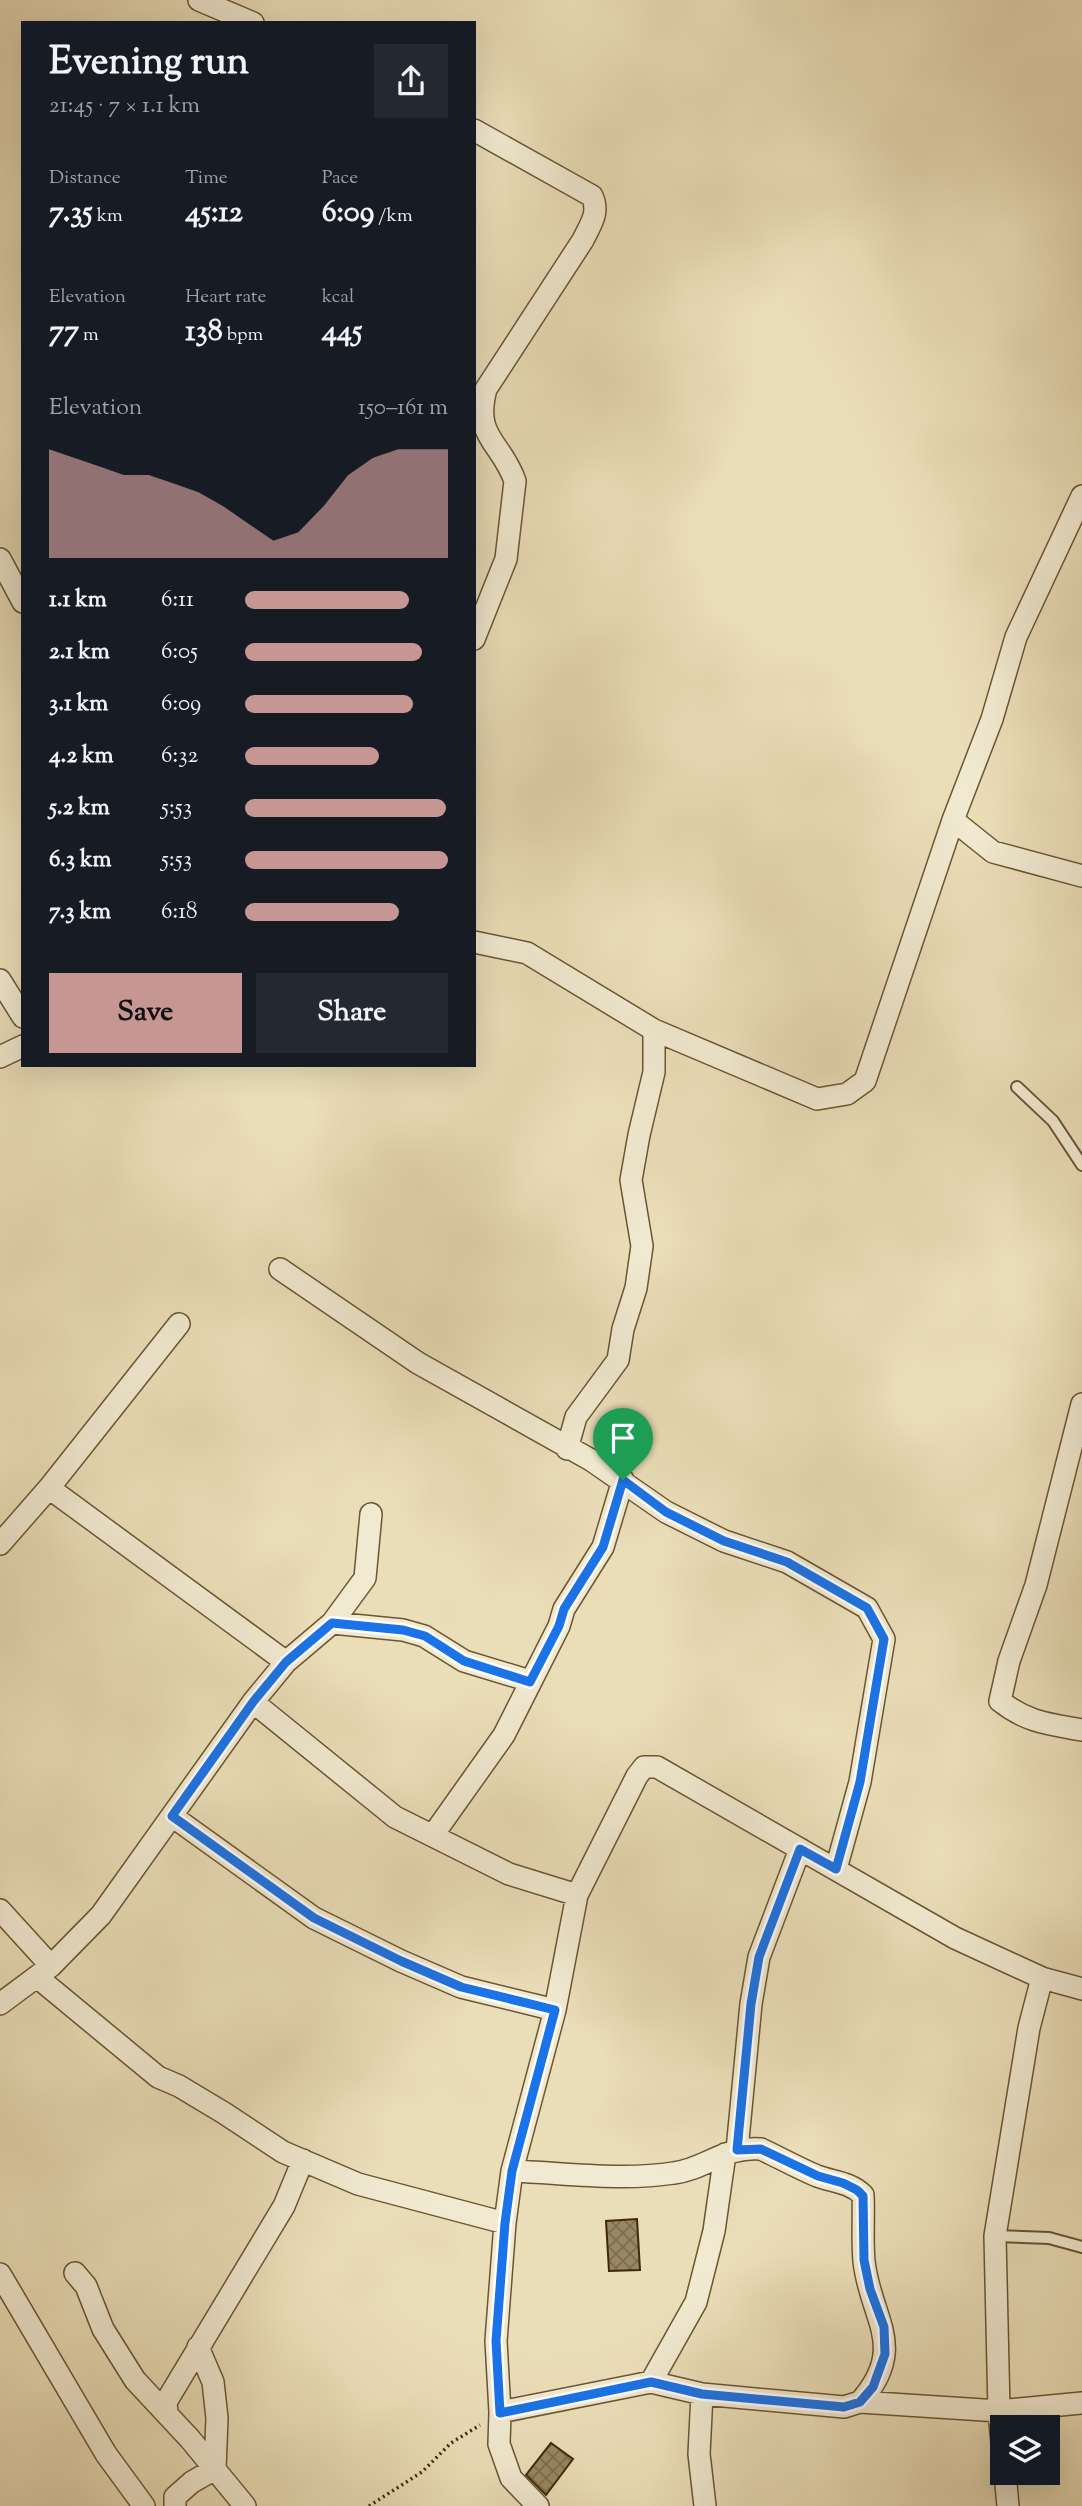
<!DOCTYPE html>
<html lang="en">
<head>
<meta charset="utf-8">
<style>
	body { margin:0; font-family:"Sorts Mill Goudy",serif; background:#242831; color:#f1f3f6; height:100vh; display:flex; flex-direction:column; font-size:26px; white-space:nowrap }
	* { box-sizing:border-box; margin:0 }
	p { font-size:23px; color:#9ea1a6 }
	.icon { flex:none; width:38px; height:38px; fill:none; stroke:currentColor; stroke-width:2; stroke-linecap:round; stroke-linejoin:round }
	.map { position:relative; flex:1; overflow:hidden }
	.details { position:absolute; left:21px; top:21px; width:455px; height:1046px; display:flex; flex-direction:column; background:#171b24; border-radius:0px; box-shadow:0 7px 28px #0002 }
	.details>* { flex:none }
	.tools { position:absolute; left:990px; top:2415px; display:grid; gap:14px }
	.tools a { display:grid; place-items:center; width:70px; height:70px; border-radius:0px; background:#171b24; box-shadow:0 7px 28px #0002; font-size:35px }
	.pin { position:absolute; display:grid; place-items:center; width:60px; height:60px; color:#fff; margin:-72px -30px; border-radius:50% 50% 50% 0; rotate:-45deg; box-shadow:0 0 7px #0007 }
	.pin .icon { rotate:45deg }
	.round { display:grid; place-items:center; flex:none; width:74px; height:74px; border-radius:0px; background:#242831 }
	.overview { display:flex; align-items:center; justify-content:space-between; height:119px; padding:0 28px }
	h1 { font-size:38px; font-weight:700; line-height:52px }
	.stats { display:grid; grid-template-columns:repeat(3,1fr); gap:10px; height:119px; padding:7px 28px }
	.stats div { display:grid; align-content:center }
	.stats b { font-size:30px; font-weight:700 }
	.stats small { font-size:19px; font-weight:400 }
	.stats p { font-size:19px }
	.chart { height:196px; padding:14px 28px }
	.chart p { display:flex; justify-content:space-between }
	.chart svg { width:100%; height:126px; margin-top:7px; fill:#c59692; opacity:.7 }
	.action { display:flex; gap:14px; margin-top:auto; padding:14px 28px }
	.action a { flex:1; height:80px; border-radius:0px; background:#c59692; color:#111; font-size:28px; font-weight:700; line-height:80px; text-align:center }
	.action a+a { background:#242831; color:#f1f3f6 }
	ul { padding:0 28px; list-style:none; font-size:23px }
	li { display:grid; grid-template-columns:112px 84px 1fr; align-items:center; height:52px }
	li i { height:18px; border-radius:9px; background:#c59692 }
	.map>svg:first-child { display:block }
</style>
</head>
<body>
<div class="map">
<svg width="1082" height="2506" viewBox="0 0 1082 2506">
	<defs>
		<pattern id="building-cross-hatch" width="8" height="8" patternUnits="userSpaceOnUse" patternTransform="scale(1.75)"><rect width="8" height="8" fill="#988763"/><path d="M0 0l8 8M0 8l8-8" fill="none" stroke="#7d6e50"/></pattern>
	</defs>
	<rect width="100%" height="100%" fill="#eadeb8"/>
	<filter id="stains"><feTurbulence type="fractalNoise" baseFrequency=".00286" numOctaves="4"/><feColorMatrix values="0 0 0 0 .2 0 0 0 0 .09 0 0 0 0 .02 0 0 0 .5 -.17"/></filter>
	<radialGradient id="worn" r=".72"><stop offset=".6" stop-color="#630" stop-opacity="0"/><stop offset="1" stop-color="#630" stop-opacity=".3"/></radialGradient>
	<!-- building -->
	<path fill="url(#building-cross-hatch)" stroke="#402906" stroke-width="2" d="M637 2219 640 2270 609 2271 606 2221Z
		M551 2443 573 2459 546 2495 526 2475Z"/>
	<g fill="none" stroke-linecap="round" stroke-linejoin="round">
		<!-- lane casing -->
		<g stroke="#6a5632" stroke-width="14">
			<path id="lane" d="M1017 1087 1053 1121 1082 1165
				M995 2236 1049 2238 1082 2247"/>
		</g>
		<!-- street casing -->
		<g stroke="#6a5632" stroke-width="24">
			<path id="street" d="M199 0 253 23
				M474 130 592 196C600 213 590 225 583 240L486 389C473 438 501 441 515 481L506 559 474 639
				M0 559 23 602
				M953 820 993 852 1082 876
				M474 942 527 953 654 1030 817 1099 847 1094 865 1081 953 820 992 719 1016 637 1082 496
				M0 980 23 1017
				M0 1057 23 1046
				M280 1269 418 1363 591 1460 666 1512 724 1541 787 1562 867 1608 884 1639 860 1782 836 1869
				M1082 1404 1036 1585 1009 1661 1000 1701C1028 1723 1049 1724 1082 1730
				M567 1449 576 1417 618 1360 623 1329 636 1288 642 1246 631 1180 639 1135 654 1072V1030
				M49 1488 286 1662
				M0 1544 49 1488 179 1324
				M332 1623 403 1630 424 1636 464 1661 530 1681
				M253 1702 395 1817 509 1874 577 1895
				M172 1816 314 1918 401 1961 461 1987 555 2010
				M433 1835 504 1735 559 1626 564 1609 603 1547 623 1480
				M0 1910 51 1966
				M37 1977 158 2077 179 2086 224 2113 283 2152 358 2184 505 2223
				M0 2004 51 1966 101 1915 253 1702 286 1662 332 1623 365 1578 371 1514
				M737 2150 751 2004 759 1957 800 1849
				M512 2171C565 2173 621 2181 674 2173 706 2169 724 2146 761 2149 780 2158 798 2168 817 2176 833 2182 850 2182 863 2195 864 2217 862 2239 864 2261 870 2319 909 2346 860 2402
				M75 2273 86 2286 103 2329 135 2380 190 2439 245 2506
				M0 2274 106 2454 144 2506
				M651 2382 696 2302 714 2231 725 2154
				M702 2394 699 2454 705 2506
				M500 2412 651 2382 702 2394 844 2407 860 2402 999 2411 1082 2403
				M167 2413 166 2402 284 2206 303 2160
				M1003 2453 999 2411 995 2236 1029 2028 1042 1978
				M1005 2473 1008 2506
				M175 2506V2497L192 2482 215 2469 217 2418 213 2382 198 2347
				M538 2506 511 2478 499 2444 500 2412 496 2341 505 2223 512 2171 555 2010 577 1895 637 1776 644 1767H657L955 1938 1042 1978 1082 1989"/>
		</g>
		<!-- path -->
		<path stroke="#402906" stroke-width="3.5" stroke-dasharray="2 3.5" stroke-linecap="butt" d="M369 2506 422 2472 451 2443 480 2425"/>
		<!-- lane -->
		<use href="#lane" stroke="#f1ead1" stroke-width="10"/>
		<!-- street -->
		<use href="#street" stroke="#f1ead1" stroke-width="21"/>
	</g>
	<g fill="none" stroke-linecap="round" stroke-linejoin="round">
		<!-- route casing -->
		<g stroke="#fff" stroke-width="14">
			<path id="route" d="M623 1480 666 1512 724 1541 787 1562 867 1608 884 1639 860 1782 836 1869 800 1849 759 1957 751 2004 737 2150 761 2149 818 2176 843 2183 857 2190 863 2196 864 2260 870 2289 884 2327 885 2354 873 2387 860 2402 844 2407 702 2394 651 2382 500 2413 496 2341 505 2223 512 2171 555 2010 461 1987 401 1961 314 1918 172 1816 253 1702 286 1662 332 1623 403 1630 425 1636 464 1661 530 1682 559 1626 564 1609 603 1547Z"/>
		</g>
		<!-- route -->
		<use href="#route" stroke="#1a73e8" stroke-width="9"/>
	</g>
	<rect width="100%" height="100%" filter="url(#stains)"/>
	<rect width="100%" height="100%" fill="url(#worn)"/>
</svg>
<div class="tools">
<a><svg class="icon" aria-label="layers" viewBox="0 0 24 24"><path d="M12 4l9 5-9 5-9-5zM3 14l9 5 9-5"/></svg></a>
</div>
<div class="pin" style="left:623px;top:1480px;background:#1e9e55"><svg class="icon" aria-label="arrive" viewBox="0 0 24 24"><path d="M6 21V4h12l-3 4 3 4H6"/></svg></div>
<section class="details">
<div class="overview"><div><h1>Evening run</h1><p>21:45 · 7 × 1.1 km</p></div><a class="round"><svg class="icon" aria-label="share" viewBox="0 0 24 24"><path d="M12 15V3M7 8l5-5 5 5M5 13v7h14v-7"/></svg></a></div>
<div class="stats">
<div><p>Distance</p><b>7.35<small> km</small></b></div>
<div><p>Time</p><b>45:12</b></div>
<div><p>Pace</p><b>6:09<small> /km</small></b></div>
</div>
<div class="stats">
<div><p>Elevation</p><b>77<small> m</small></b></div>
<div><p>Heart rate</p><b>138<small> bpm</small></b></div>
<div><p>kcal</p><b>445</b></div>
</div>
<div class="chart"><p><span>Elevation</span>150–161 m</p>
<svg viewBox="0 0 160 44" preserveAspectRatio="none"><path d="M0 44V6L10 9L20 12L30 15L40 15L50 18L60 21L70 26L80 32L90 38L100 35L110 26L120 15L130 9L140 6L150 6L160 6V44z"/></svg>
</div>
<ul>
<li><b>1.1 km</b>6:11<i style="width:81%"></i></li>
<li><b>2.1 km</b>6:05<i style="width:87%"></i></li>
<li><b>3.1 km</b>6:09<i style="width:83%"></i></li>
<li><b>4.2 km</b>6:32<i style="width:66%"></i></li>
<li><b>5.2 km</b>5:53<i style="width:99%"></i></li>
<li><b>6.3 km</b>5:53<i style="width:100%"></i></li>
<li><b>7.3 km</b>6:18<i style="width:76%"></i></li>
</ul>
<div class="action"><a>Save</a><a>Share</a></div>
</section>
</div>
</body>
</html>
